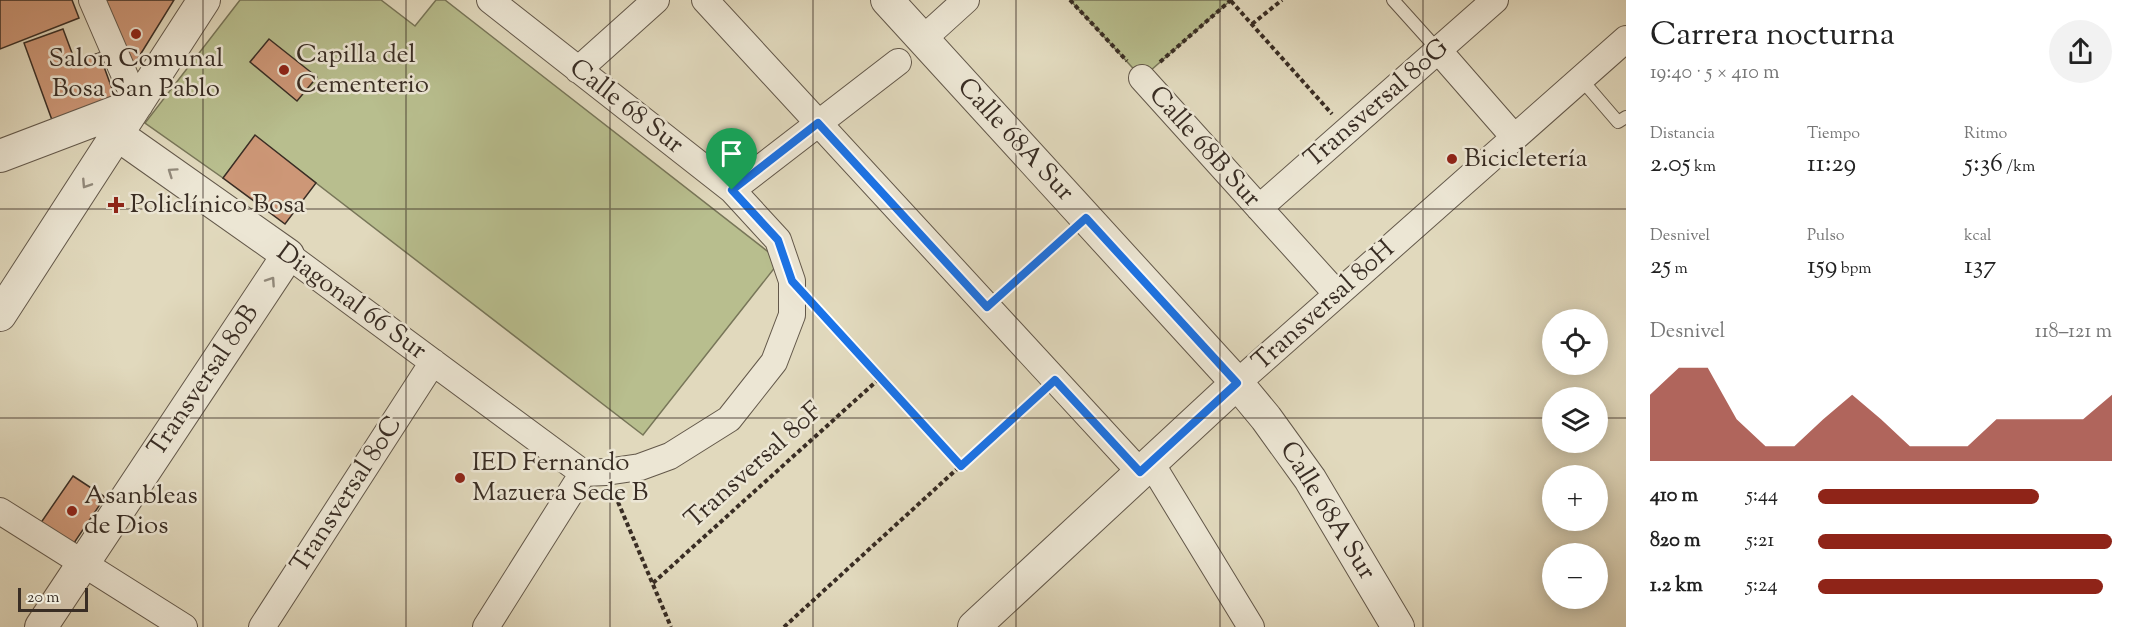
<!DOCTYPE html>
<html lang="es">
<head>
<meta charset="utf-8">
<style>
	body { margin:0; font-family:"Sorts Mill Goudy",serif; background:#f2f2f2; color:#222; height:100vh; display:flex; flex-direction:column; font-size:22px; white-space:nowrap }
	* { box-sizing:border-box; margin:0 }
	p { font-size:20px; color:#767676 }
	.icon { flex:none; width:33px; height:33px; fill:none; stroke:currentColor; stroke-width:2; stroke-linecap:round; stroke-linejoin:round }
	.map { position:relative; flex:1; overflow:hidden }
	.side { display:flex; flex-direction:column; background:#fff; width:510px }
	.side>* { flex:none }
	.fabs { position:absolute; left:1542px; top:309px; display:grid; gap:12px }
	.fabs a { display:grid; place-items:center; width:66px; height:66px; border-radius:50%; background:#fff; box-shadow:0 3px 15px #0003; font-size:30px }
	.scale { position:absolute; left:18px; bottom:15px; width:70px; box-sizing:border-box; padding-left:6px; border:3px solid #392d24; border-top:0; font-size:16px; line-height:21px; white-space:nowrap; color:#392d24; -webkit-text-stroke:4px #ece6d4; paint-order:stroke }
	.pin { position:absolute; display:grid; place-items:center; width:51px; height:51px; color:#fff; margin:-62px -26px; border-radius:50% 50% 50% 0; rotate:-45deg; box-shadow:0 0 6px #0007 }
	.pin .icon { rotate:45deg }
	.round { display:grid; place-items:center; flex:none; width:63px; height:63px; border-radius:32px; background:#f2f2f2 }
	.headline { display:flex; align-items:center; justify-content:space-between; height:102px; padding:0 24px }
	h1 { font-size:33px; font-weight:600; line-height:45px }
	.figures { display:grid; grid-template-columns:repeat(3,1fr); gap:9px; height:102px; padding:6px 24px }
	.figures div { display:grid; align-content:center }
	.figures b { font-size:26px; font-weight:600 }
	.figures small { font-size:16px; font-weight:400 }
	.figures p { font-size:16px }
	.chart { height:168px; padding:12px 24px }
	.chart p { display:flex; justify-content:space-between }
	.chart svg { width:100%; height:108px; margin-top:6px; fill:#8f2418; opacity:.7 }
	ul { padding:0 24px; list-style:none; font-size:20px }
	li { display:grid; grid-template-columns:96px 72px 1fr; align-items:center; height:45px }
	li i { height:15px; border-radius:8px; background:#8f2418 }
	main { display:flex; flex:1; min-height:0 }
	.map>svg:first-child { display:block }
</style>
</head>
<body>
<main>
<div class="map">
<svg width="1626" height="627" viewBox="0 0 1626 627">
	<rect width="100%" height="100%" fill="#e1d9bd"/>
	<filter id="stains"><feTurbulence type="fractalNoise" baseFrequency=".00333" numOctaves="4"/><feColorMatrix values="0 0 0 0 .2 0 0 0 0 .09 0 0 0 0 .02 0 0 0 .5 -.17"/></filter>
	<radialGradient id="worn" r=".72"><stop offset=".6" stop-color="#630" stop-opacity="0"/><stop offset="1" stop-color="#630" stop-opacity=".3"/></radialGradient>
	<!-- green -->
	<path fill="#b8be8e" stroke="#787659" stroke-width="1.5" d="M240 0H381L415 26 436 0H445L780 261 643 435 255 136 223 178 145 123Z
		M1070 0H1231L1142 78Z"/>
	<!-- building -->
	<path fill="#cd9777" stroke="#392d24" stroke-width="1.5" d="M0 0H72L79 18 0 49Z
		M104 0H174L132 68Z
		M63 29 75 61 99 53 115 97 52 120 24 43Z
		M269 39 317 77 297 101 250 62Z
		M255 135 316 183 285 224 223 178Z
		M73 476 105 497 72 546 40 524Z"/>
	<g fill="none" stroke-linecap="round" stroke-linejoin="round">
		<!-- service casing -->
		<g stroke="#63584a" stroke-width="14">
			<path id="service" d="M1393 0 1438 50
				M1581 79 1618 122 1626 117"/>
		</g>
		<!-- minor casing -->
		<g stroke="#63584a" stroke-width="28">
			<path id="minor" d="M92 0 137 104
				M705 0 1140 472
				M923 39 966 0
				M1438 50 1514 137
				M578 70 656 0
				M1142 78 1337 294
				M732 190 898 62
				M1259 208 1495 0
				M288 255 583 473
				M1237 383 1626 39
				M1151 463 1251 627
				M0 511 184 627
				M262 627 433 362
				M486 627 583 473 606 472 640 467 670 456 729 419 774 362 792 315V281L778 240 732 190 490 0"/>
		</g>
		<!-- tertiary casing -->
		<g stroke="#63584a" stroke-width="34">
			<path id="tertiary" d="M887 0 1237 383 1266 418 1310 479 1398 627
				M0 156 137 104
				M0 315 204 0
				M41 627 288 255 118 135
				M974 627 1237 383"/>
		</g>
		<!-- path -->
		<path stroke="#392d24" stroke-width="4" stroke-dasharray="4.5 3" stroke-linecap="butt" d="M1070 0 1127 61
			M1231 1 1332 114
			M1252 24 1282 0
			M1160 62 1231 0
			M1004 291 1066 236
			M816 307 961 466
			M615 495 671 627
			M653 583 880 378
			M784 627 1038 395"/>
		<!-- service -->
		<use href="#service" stroke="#ece6d4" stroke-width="12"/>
		<!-- minor -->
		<use href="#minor" stroke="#ece6d4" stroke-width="26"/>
		<!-- tertiary -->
		<use href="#tertiary" stroke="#ece6d4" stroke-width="32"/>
	</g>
	<!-- one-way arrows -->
	<defs><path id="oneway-chevron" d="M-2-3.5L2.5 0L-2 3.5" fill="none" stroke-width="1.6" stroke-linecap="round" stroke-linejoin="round" transform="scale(1.5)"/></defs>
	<g stroke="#928a7c">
		<use href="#oneway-chevron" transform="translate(172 172) rotate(-145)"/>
		<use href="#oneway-chevron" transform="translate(86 184) rotate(123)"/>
		<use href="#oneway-chevron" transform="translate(271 281) rotate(-56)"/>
	</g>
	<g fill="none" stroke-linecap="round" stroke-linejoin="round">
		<!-- route casing -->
		<g stroke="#fff" stroke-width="12">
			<path id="route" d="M818 123 987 307 1086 218 1237 383 1140 472 1055 380 961 466 792 281 778 240 732 190Z"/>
		</g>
		<!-- route -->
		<use href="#route" stroke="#1a73e8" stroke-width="8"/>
	</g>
	<!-- grid -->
	<path fill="none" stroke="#392d24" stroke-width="1.5" stroke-opacity="0.55" d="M203 0V627M406 0V627M610 0V627M813 0V627M1016 0V627M1220 0V627M1423 0V627M0 209H1626M0 418H1552M1598 418H1626"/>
	<!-- markers -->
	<g fill="#8f2418" stroke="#ece6d4" stroke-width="2">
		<circle cx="136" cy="34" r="6"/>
		<circle cx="284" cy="70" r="6"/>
		<circle cx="1452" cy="159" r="6"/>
		<path d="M113 196h6v6h6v6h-6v6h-6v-6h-6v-6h6z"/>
		<circle cx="460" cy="478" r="6"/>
		<circle cx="72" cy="511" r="6"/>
	</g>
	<g text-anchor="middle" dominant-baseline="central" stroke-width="5" stroke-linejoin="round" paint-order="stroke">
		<!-- poi labels -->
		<g font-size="26" fill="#392d24" stroke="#ece6d4" text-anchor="start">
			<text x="296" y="55">Capilla del<tspan x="296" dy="30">Cementerio</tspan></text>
			<text x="136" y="59" text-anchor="middle">Salon Comunal<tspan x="136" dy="30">Bosa San Pablo</tspan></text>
			<text x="1464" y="159">Bicicletería</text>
			<text x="130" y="205">Policlínico Bosa</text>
			<text x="472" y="463">IED Fernando<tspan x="472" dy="30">Mazuera Sede B</tspan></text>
			<text x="84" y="496">Asanbleas<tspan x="84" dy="30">de Dios</tspan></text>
		</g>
		<!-- street labels -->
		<g font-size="26" fill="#392d24" stroke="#ece6d4">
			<text transform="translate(1377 104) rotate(-41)">Transversal 80G</text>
			<text transform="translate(626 107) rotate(38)">Calle 68 Sur</text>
			<text transform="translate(1015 140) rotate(47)">Calle 68A Sur</text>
			<text transform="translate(1204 147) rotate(48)">Calle 68B Sur</text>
			<text transform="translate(351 302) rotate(36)">Diagonal 66 Sur</text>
			<text transform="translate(1324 306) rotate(-42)">Transversal 80H</text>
			<text transform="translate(204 381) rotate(-56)">Transversal 80B</text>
			<text transform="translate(754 466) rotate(-42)">Transversal 80F</text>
			<text transform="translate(347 495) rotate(-57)">Transversal 80C</text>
			<text transform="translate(1327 511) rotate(58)">Calle 68A Sur</text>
		</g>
	</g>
	<rect width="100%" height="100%" filter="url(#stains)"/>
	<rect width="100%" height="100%" fill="url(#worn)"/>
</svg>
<div class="fabs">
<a><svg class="icon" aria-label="locate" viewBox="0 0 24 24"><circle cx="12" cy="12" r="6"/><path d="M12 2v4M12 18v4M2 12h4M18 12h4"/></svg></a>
<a><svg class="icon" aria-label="layers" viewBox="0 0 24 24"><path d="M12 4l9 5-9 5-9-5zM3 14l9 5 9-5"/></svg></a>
<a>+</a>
<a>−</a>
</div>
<div class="scale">20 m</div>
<div class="pin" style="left:732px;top:190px;background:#1e9e55"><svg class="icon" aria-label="arrive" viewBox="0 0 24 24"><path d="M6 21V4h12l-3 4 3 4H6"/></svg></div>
</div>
<section class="side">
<div class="headline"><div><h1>Carrera nocturna</h1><p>19:40 · 5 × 410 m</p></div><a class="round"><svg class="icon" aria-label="share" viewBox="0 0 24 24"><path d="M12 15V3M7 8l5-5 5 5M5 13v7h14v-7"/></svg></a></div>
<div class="figures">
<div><p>Distancia</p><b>2.05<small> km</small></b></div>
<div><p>Tiempo</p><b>11:29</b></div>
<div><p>Ritmo</p><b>5:36<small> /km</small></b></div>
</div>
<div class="figures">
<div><p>Desnivel</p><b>25<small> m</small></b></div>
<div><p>Pulso</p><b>159<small> bpm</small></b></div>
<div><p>kcal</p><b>137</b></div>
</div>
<div class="chart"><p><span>Desnivel</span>118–121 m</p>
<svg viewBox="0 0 160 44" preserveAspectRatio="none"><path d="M0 44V17L10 6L20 6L30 27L40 38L50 38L60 27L70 17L80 27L90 38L100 38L110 38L120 27L130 27L140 27L150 27L160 17V44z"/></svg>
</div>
<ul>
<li><b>410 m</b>5:44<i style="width:75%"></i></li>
<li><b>820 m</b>5:21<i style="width:100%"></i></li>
<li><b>1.2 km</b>5:24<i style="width:97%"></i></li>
</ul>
</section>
</main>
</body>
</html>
